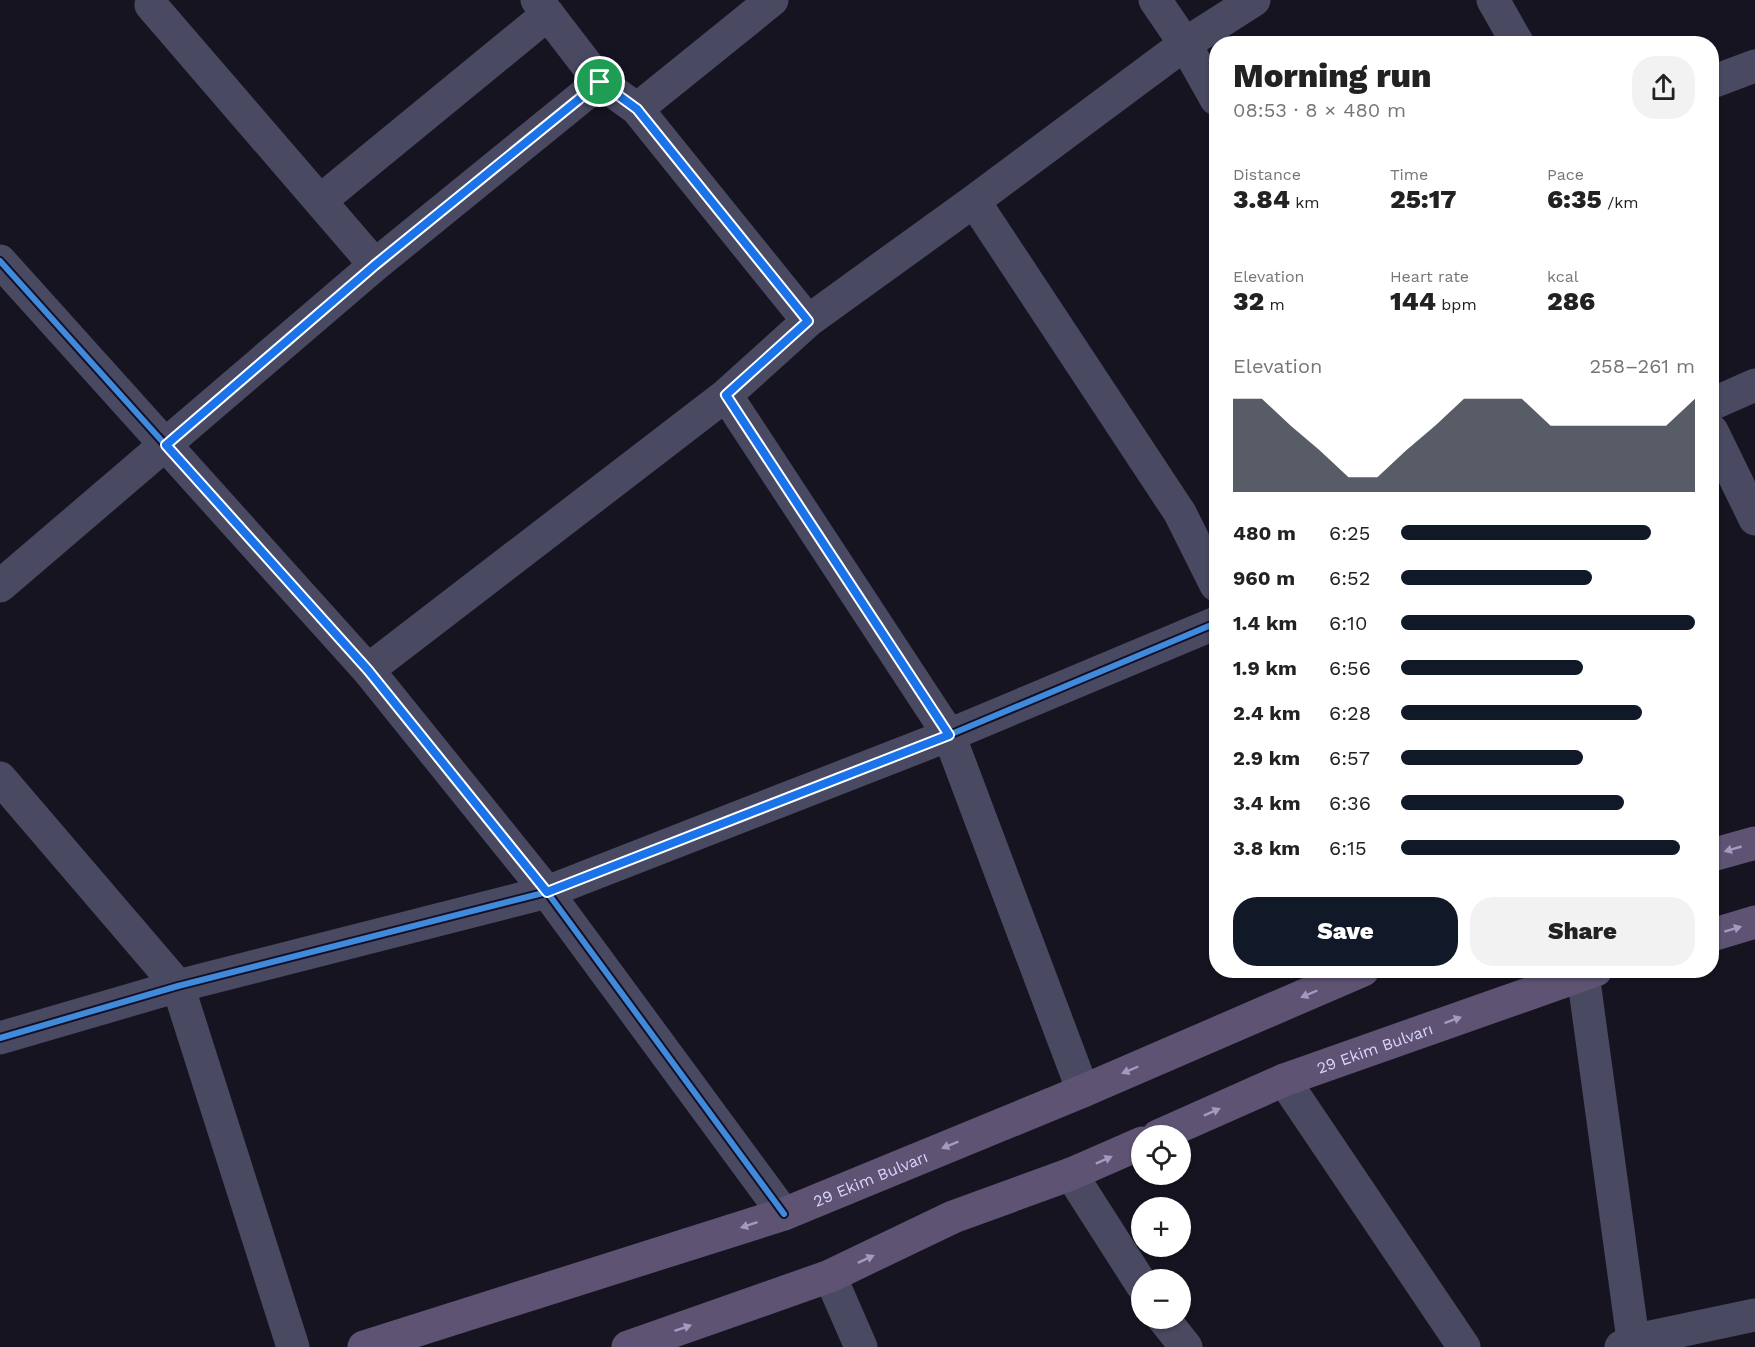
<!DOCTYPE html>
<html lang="en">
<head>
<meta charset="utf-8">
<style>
	body { margin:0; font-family:"Work Sans",sans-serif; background:#f2f2f2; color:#222; height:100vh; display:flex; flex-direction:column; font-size:22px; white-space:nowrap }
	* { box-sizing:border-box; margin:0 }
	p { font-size:20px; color:#767676 }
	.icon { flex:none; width:33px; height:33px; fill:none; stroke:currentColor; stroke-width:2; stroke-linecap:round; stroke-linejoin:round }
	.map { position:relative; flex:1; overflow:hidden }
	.side { position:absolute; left:1209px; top:36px; width:510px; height:942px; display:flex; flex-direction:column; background:#fff; border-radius:24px; box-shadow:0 2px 4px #0004 }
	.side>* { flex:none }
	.fabs { position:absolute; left:1131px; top:1125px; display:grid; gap:12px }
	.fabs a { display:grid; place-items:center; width:60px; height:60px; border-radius:50%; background:#fff; box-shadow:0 2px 4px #0004; font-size:30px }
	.pin { position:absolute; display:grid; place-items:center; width:51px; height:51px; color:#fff; margin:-26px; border:3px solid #fff; border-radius:50%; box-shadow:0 2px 6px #0007 }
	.round { display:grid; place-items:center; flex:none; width:63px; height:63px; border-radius:24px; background:#f2f2f2 }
	.summary { display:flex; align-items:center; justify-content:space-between; height:102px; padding:0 24px }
	h1 { font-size:33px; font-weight:800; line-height:45px }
	.metrics { display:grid; grid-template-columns:repeat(3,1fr); gap:9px; height:102px; padding:6px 24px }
	.metrics div { display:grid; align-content:center }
	.metrics b { font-size:26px; font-weight:800 }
	.metrics small { font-size:16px; font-weight:400 }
	.metrics p { font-size:16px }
	.chart { height:168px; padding:12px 24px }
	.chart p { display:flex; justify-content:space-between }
	.chart svg { width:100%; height:108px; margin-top:6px; fill:#111827; opacity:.7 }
	.cta { display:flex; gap:12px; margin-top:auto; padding:12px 24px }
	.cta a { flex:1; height:69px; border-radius:24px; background:#111827; color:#fff; font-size:24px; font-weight:800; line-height:69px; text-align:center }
	.cta a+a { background:#f2f2f2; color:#222 }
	ul { padding:0 24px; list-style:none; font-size:20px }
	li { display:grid; grid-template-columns:96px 72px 1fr; align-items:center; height:45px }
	li i { height:15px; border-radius:8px; background:#111827 }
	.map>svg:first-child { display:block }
</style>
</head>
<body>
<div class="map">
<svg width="1755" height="1347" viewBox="0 0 1755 1347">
	<rect width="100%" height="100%" fill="#161421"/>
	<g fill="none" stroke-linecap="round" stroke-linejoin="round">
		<!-- minor -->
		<path stroke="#4a4962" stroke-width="33" d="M537 0 600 82 637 109 808 321
			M1155 0 1185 44 1216 99
			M1493 0 1518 44
			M151 5 375 265
			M1712 82 1755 66
			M637 109 772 0
			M320 201 548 14
			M974 201 1180 513 1216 585
			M0 261 368 670 547 892 784 1214
			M726 395 949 735 1083 1091
			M1712 404 1755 385
			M1712 431 1755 519
			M0 586 375 265 600 82
			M368 670 726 395 808 321 974 201 1185 44 1254 0
			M0 778 178 986 293 1347
			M1583 974 1634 1347
			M0 1038 178 986 547 892 949 735 1216 623
			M1284 1080 1464 1347
			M1071 1174 1142 1285
			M830 1276 861 1347
			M1163 1318 1186 1347
			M1621 1347 1632 1341 1755 1315"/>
		<!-- major -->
		<g stroke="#5e5373" stroke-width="33">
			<path d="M1712 855 1755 843"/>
			<path d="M1712 935 1755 922"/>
			<path id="s1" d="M1158 1136 1284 1080 1596 970"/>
			<path id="s2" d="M364 1347 784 1214 1083 1091 1363 970"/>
			<path d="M628 1347 830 1276 953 1217 1071 1174 1142 1143"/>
		</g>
		<!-- cycleway casing -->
		<g stroke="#130f26" stroke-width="10">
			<path id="cycleway" d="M0 261 368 670 547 892 784 1214
				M0 1038 178 986 547 892 949 735 1216 623"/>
		</g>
		<!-- cycleway -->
		<use href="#cycleway" stroke="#408adc" stroke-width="6"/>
	</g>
	<!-- one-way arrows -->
	<defs><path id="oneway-solid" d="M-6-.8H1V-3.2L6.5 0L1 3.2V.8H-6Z" transform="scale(1.5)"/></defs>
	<g fill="#a29ac0">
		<use href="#oneway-solid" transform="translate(1733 849) rotate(164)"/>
		<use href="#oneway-solid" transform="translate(1733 929) rotate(-17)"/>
		<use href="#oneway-solid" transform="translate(1309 994) rotate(157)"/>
		<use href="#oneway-solid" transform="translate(1453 1020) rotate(-20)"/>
		<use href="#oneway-solid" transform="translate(1130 1070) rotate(157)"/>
		<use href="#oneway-solid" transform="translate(1212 1112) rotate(-24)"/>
		<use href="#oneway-solid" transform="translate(950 1145) rotate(158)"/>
		<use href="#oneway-solid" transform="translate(1104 1160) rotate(-24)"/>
		<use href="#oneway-solid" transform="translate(749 1225) rotate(162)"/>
		<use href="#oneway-solid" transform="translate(866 1259) rotate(-25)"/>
		<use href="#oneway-solid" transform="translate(683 1328) rotate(-19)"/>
	</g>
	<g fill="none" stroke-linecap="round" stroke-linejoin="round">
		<!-- route casing -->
		<g stroke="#fff" stroke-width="12">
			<path id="route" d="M600 82 637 109 808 321 726 395 949 735 547 892 368 670 166 445 375 265Z"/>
		</g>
		<!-- route -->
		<use href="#route" stroke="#1a73e8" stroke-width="8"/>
	</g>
	<g text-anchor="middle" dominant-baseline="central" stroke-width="4.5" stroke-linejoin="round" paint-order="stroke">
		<!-- street labels -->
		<g font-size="16" fill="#d9d4ff" stroke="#130f26">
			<text stroke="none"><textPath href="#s1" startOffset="234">29 Ekim Bulvarı</textPath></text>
			<text stroke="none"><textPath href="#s2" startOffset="534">29 Ekim Bulvarı</textPath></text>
		</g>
	</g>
</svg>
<div class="fabs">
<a><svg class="icon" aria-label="locate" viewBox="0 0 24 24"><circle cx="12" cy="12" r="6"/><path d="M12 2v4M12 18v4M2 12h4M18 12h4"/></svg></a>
<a>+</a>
<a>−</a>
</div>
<div class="pin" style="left:600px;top:82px;background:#1e9e55"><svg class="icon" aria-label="arrive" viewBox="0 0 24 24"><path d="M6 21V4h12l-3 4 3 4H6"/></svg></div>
<section class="side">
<div class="summary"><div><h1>Morning run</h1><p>08:53 · 8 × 480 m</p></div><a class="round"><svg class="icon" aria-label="share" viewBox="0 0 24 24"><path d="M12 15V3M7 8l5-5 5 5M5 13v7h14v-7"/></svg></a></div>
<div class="metrics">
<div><p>Distance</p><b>3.84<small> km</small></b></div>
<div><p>Time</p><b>25:17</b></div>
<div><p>Pace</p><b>6:35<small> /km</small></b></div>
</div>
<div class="metrics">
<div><p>Elevation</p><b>32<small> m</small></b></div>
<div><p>Heart rate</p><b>144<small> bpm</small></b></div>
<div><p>kcal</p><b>286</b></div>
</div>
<div class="chart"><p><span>Elevation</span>258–261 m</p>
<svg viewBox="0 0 160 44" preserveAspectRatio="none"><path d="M0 44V6L10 6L20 17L30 27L40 38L50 38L60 27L70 17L80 6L90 6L100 6L110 17L120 17L130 17L140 17L150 17L160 6V44z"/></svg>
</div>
<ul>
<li><b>480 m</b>6:25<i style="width:85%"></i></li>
<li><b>960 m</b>6:52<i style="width:65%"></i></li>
<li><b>1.4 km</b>6:10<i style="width:100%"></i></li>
<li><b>1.9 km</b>6:56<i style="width:62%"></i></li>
<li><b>2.4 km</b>6:28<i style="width:82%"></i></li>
<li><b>2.9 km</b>6:57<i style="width:62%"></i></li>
<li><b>3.4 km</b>6:36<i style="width:76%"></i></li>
<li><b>3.8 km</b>6:15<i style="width:95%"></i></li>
</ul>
<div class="cta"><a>Save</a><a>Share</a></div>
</section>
</div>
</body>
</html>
